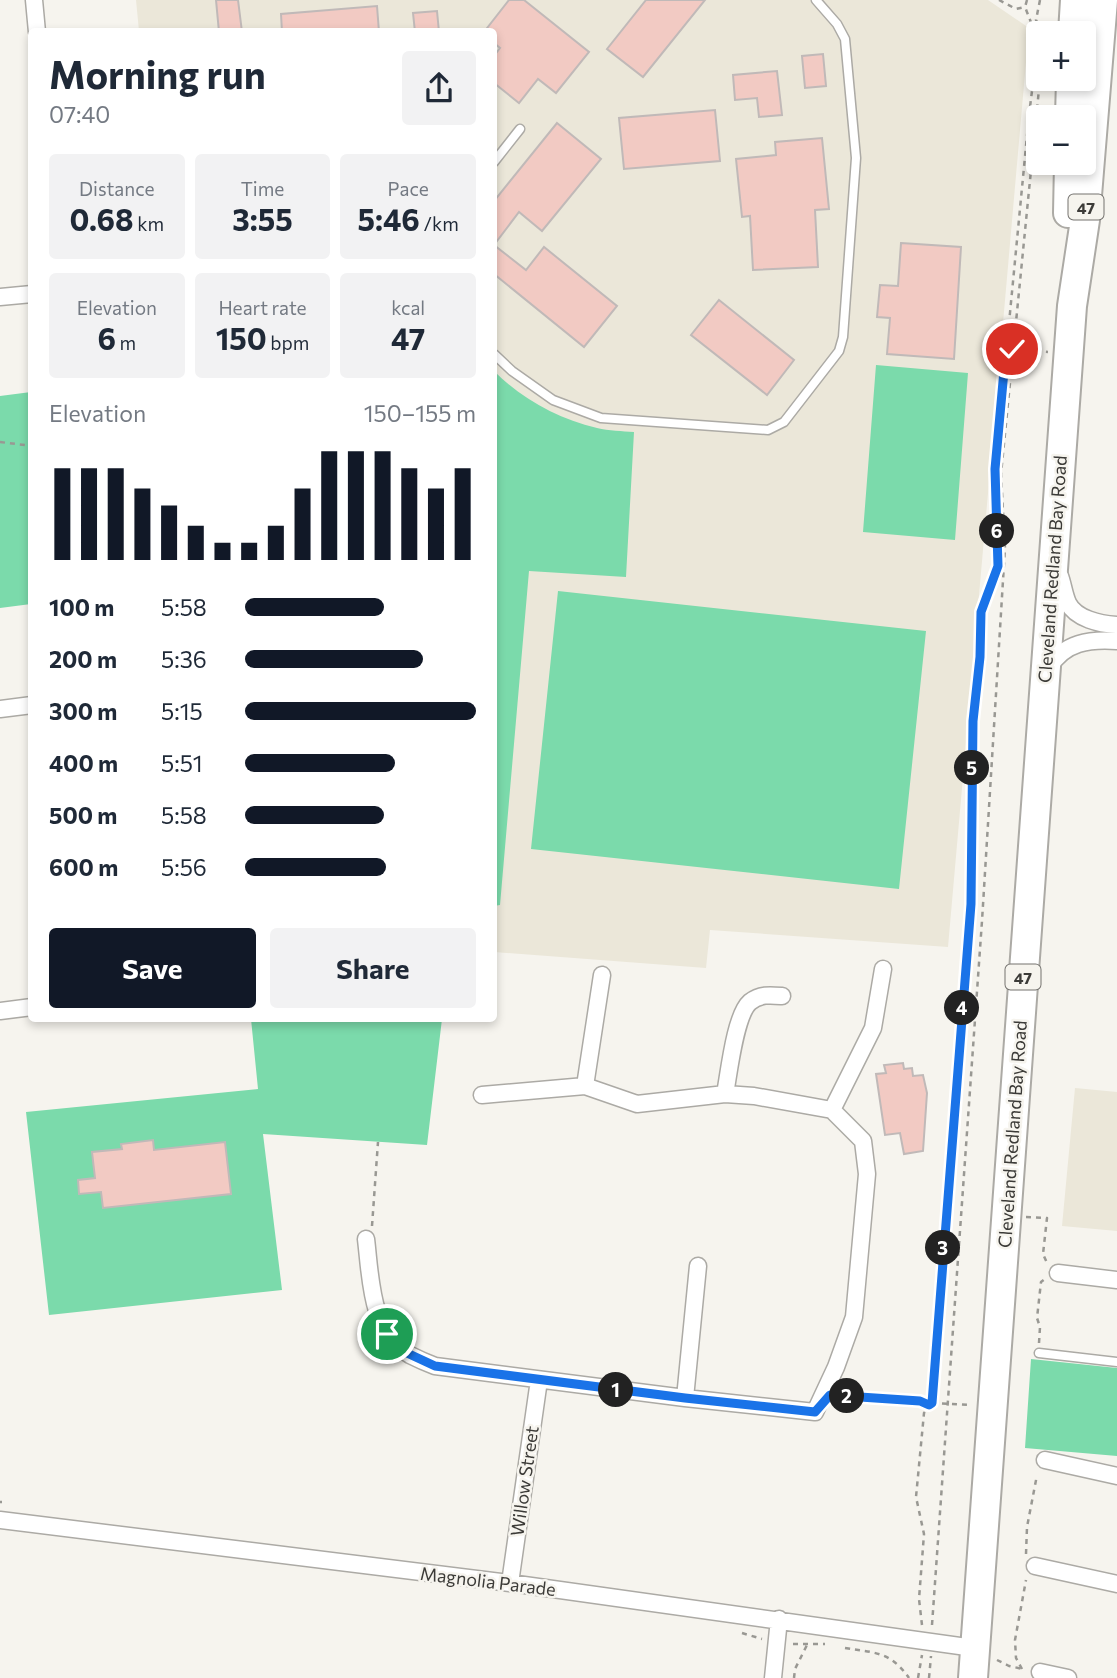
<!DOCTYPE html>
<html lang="en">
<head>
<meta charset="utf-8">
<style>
	body { margin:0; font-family:Commissioner,sans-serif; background:#f2f2f3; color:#1f2937; height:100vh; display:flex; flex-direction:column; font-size:26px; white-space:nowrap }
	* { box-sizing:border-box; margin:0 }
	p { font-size:23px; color:#747a83 }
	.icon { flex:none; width:38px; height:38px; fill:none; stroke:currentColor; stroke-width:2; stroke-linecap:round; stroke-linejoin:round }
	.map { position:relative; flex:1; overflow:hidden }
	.side { position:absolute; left:28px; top:28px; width:469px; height:994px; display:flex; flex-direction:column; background:#fff; border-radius:7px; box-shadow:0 4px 10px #0003 }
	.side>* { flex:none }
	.controls { position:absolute; left:1026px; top:21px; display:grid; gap:14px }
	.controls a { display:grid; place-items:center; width:70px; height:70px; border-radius:7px; background:#fff; box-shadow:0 4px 10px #0003; font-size:35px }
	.pin { position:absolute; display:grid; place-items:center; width:60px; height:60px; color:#fff; margin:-30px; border:4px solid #fff; border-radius:50%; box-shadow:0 2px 7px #0007 }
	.km { position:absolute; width:35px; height:35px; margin:-18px; border-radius:50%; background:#222; color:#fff; font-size:19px; line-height:35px; text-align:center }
	.round { display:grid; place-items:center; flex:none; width:74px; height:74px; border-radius:7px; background:#f2f2f3 }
	.overview { display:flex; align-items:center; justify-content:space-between; height:119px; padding:0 21px }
	h1 { font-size:38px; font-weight:700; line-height:52px }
	.metrics { display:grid; grid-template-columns:repeat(3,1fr); gap:10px; height:119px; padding:7px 21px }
	.metrics div { display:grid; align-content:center; border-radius:7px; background:#f2f2f3; text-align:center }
	.metrics b { font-size:30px; font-weight:700 }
	.metrics small { font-size:19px; font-weight:400 }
	.metrics p { font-size:19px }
	.chart { height:196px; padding:14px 21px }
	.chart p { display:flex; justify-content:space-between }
	.chart svg { width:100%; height:126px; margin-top:7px; stroke:#111827; stroke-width:6 }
	.button { display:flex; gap:14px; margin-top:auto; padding:14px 21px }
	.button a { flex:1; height:80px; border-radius:7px; background:#111827; color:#fff; font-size:28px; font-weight:700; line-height:80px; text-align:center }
	.button a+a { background:#f2f2f3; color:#1f2937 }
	ul { padding:0 21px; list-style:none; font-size:23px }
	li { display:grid; grid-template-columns:112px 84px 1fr; align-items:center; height:52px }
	li i { height:18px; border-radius:9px; background:#111827 }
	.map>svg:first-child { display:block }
</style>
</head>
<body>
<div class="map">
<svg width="1117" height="1678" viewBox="0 0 1117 1678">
	<rect width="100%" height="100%" fill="#f6f4ee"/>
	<!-- built -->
	<path fill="#ebe7d9" d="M136 0H988L1029 28 948 947 710 930 706 968 494 952V32L139 31Z
		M1075 1088 1117 1092V1231L1062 1226Z"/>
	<!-- green -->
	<path fill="#7bdaab" d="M876 365 968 373 955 540 863 532Z
		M494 371C522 399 558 419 597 428 609 431 622 431 634 432L626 577 529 571 500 905 494 906Z
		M31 392V604L0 608V396Z
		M558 591 926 631 899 889 531 849Z
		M251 1019H442L427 1145 263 1134 282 1290 49 1315 26 1112 258 1089Z
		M1031 1359 1117 1368V1456L1025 1448Z
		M834 1391 915 1397 914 1405 831 1399Z"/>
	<!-- building -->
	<path fill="#f2cac3" stroke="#c0b9b8" stroke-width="2" d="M216 0H238L242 32H219Z
		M509 0H524L589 52 556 93 538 79 519 103 494 83V56L500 48 494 43V32H484Z
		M646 0H705L643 77 607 49Z
		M377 6 379 32H282L281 14Z
		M437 11 439 32H415L413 13Z
		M823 54 826 86 805 88 802 56Z
		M777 71 782 115 759 117 757 98 735 100 733 75Z
		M715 110 720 161 624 169 619 118Z
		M557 123 601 159 542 231 519 212 494 245 526 270 544 247 617 306 584 347 494 274V201Z
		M822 138 829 209 815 210 818 267 753 270 750 216 742 217 736 159 776 155 775 142Z
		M901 243 961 247 954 359 887 354 890 318 877 317 880 285 898 286Z
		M719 300 794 360 767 395 691 335Z
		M903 1063 904 1069 912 1068 913 1076 923 1075 927 1093 923 1151 904 1154 900 1133 885 1135 876 1074 886 1073 884 1065Z
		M153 1140 154 1150 225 1142 231 1194 103 1208 101 1192 79 1194 78 1180 95 1178 92 1152 122 1149 121 1144Z"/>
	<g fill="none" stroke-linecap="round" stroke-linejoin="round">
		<!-- lane casing -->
		<g stroke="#acaaa5" stroke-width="11">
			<path id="lane" d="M494 162 520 129
				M494 354 512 371 553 400 601 418 768 430 784 422 839 351 843 337 856 158 845 39 837 24 816 0
				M1039 1353 1117 1362"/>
		</g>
		<!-- street casing -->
		<g stroke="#acaaa5" stroke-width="19">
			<path id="street" d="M34 0 37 32
				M0 297 32 294
				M1060 576C1063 584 1064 594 1068 603 1076 619 1100 624 1117 625
				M1049 668C1064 642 1090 639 1117 641
				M0 709 32 705
				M0 1011 32 1007
				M585 1086 602 975
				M725 1094C729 1073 735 1015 750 1002 760 994 770 995 782 996
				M832 1110 873 1028 883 969
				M366 1239C371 1280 370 1331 410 1355 418 1359 427 1363 435 1366L685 1398 815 1412 836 1367 854 1317 867 1174 863 1141 832 1110 754 1096 725 1094 637 1104 585 1086 482 1095
				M1058 1273 1117 1280
				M685 1398 698 1266
				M1045 1460 1117 1476
				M0 1520 510 1583 974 1648
				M1035 1566 1117 1584
				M510 1583 539 1380
				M1040 1672 1068 1678
				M773 1678 779 1619"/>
		</g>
		<!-- highway casing -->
		<g stroke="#acaaa5" stroke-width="32">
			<path id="highway" d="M1073 33 1075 0
				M1070 117 1071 79
				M1068 213 1069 163
				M973 1678 1072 306 1085 220 1103 0"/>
		</g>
		<!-- path -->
		<path stroke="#999893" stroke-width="2.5" stroke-dasharray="5 5" stroke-linecap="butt" d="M999 0 1016 9 1025 7
			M1027 0 1025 7 1038 40
			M1040 0 1036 20 1043 33
			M1006 349 1048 352
			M0 442 32 446
			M1026 1217 1047 1218 1043 1254 1047 1263
			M372 1226 378 1142
			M1039 1343 1040 1327 1037 1318 1041 1282 1045 1279
			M839 1396 920 1401 929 1405
			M932 1403 970 1405
			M0 1502H2
			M1026 1554 1027 1527 1037 1475
			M922 1625 919 1599 924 1534 916 1497 924 1413 932 1403 966 952 971 904 973 721 980 657 981 612 998 566 995 469 1029 115 1038 43
			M932 1625 982 921 1005 548 1001 474 1040 79
			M742 1633 762 1639
			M793 1644H825
			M845 1648C875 1653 890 1651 909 1678
			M997 1660 1009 1666 1023 1669
			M1022 1669 1016 1658 1015 1640 1026 1580
			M794 1678 795 1669 807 1645
			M918 1678 922 1655
			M929 1678 931 1656"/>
		<!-- lane -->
		<use href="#lane" stroke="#fff" stroke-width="8"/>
		<!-- street -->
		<use href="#street" stroke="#fff" stroke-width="16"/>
		<!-- highway -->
		<use href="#highway" stroke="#fff" stroke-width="28"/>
	</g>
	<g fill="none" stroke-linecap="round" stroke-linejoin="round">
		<!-- route casing -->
		<g stroke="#fff" stroke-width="14">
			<path id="route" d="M387 1334 407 1353 435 1366 685 1398 815 1412 830 1395 920 1401 929 1405 932 1403 971 904 973 721 980 657 981 612 998 566 995 469 1006 349H1012"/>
		</g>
		<!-- route -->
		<use href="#route" stroke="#1a73e8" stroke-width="9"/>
	</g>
	<g text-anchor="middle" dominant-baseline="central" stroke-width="5" stroke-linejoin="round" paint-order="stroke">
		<!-- shield labels -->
		<g fill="#f6f4ee" stroke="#74726f" stroke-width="2">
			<rect x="1068.5" y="194.5" width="35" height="25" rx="5"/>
			<rect x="1005.5" y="964.5" width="35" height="25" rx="5"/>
		</g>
		<g font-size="16" font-weight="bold" fill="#3c3b38">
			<text x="1086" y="207">47</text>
			<text x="1023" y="977">47</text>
		</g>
		<!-- street labels -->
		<g font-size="18" fill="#3c3b38" stroke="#f6f4ee">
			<text transform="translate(1052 569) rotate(-86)">Cleveland Redland Bay Road</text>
			<text transform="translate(1012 1134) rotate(-86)">Cleveland Redland Bay Road</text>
			<text transform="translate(524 1481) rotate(-82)">Willow Street</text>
			<text transform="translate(488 1581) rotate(7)">Magnolia Parade</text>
		</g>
	</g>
</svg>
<div class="controls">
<a>+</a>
<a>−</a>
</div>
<div class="pin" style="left:387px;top:1334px;background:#1e9e55"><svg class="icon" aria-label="arrive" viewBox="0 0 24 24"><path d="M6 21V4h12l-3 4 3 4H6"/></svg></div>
<div class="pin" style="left:1012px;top:349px;background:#d93025"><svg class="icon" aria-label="check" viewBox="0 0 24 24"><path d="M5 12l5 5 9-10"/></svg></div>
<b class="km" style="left:616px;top:1390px">1</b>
<b class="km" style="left:847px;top:1396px">2</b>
<b class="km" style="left:943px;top:1248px">3</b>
<b class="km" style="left:962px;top:1008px">4</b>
<b class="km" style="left:972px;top:768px">5</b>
<b class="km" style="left:997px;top:531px">6</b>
<section class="side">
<div class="overview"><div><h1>Morning run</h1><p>07:40</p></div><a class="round"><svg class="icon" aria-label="share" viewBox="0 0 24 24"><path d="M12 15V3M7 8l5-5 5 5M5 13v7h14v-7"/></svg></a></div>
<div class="metrics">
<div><p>Distance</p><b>0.68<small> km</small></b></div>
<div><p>Time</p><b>3:55</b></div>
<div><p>Pace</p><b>5:46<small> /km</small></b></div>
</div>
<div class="metrics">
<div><p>Elevation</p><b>6<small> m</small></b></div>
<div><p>Heart rate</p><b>150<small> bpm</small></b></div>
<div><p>kcal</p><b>47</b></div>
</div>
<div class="chart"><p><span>Elevation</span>150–155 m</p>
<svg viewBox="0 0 160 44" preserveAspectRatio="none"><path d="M5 44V12M15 44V12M25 44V12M35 44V19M45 44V25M55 44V32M65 44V38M75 44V38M85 44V32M95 44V19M105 44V6M115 44V6M125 44V6M135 44V12M145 44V19M155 44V12"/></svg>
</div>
<ul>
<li><b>100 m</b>5:58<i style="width:60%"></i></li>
<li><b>200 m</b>5:36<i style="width:77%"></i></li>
<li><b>300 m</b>5:15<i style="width:100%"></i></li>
<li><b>400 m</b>5:51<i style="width:65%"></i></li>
<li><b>500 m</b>5:58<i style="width:60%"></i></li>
<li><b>600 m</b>5:56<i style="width:61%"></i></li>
</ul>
<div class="button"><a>Save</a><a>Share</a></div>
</section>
</div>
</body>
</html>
